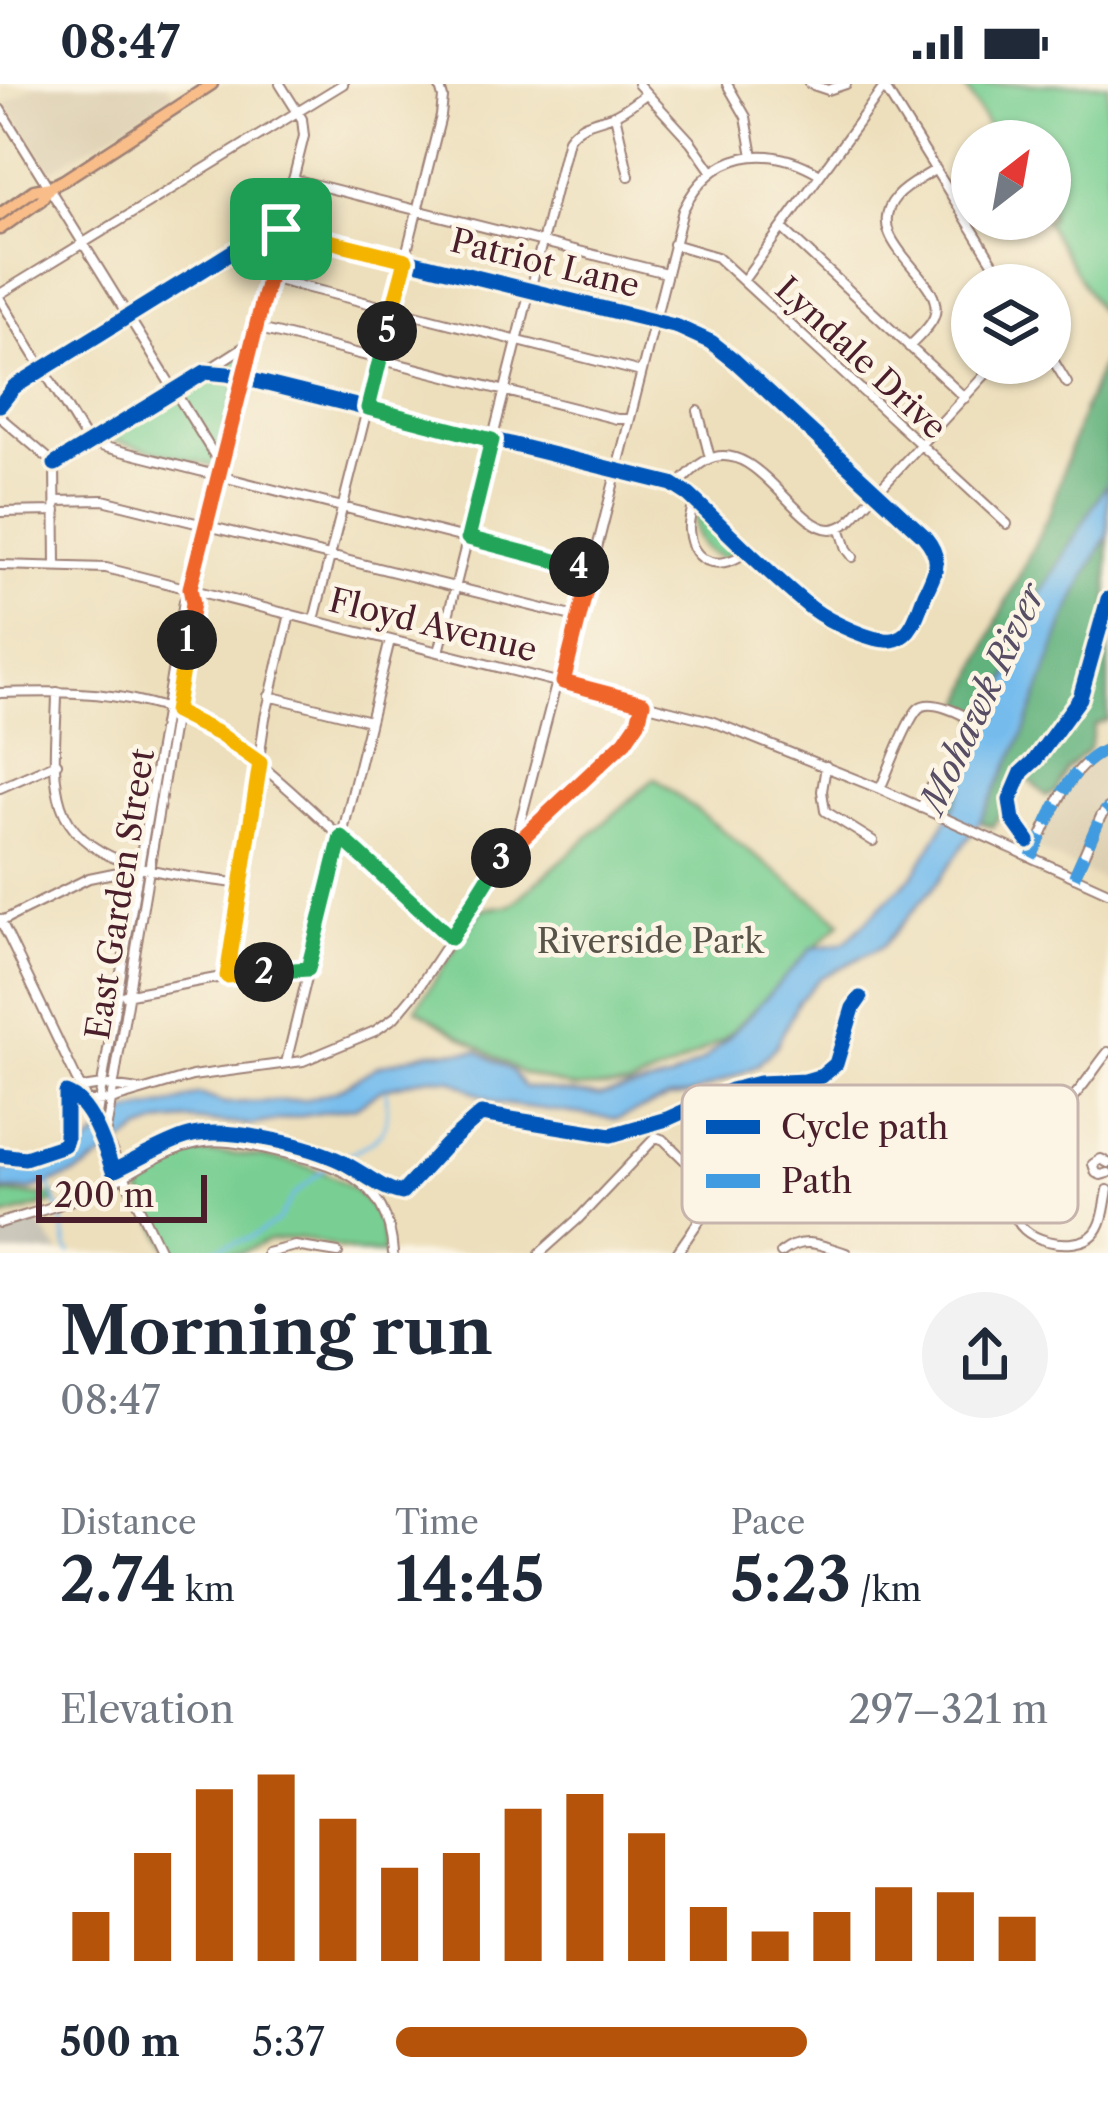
<!DOCTYPE html>
<html lang="en">
<head>
<meta charset="utf-8">
<style>
	body { margin:0; font-family:"Libre Caslon Text",serif; background:#f2f2f3; color:#1f2937; height:100vh; display:flex; flex-direction:column; font-size:45px; white-space:nowrap }
	* { box-sizing:border-box; margin:0 }
	p { font-size:39px; color:#747a83 }
	.icon { flex:none; width:66px; height:66px; fill:none; stroke:currentColor; stroke-width:2; stroke-linecap:round; stroke-linejoin:round }
	.map { position:relative; height:1169px; overflow:hidden }
	.details { display:flex; flex-direction:column; background:#fff; flex:1 }
	.details>* { flex:none }
	.needle { width:78px; rotate:31deg }
	.controls { position:absolute; left:951px; top:36px; display:grid; gap:24px }
	.controls a { display:grid; place-items:center; width:120px; height:120px; border-radius:50%; background:#fff; box-shadow:0 3px 9px #0004; font-size:60px }
	.scale { position:absolute; left:36px; bottom:30px; width:171px; box-sizing:border-box; padding-left:12px; border:6px solid #4a1f2b; border-top:0; font-size:33px; line-height:42px; white-space:nowrap; color:#4a1f2b; -webkit-text-stroke:9px #fcf5e5; paint-order:stroke }
	.pin { position:absolute; display:grid; place-items:center; width:102px; height:102px; color:#fff; margin:-51px; border-radius:24px; box-shadow:0 6px 18px #0006 }
	.km { position:absolute; width:60px; height:60px; margin:-30px; border-radius:50%; background:#222; color:#fff; font-size:33px; line-height:60px; text-align:center }
	.round { display:grid; place-items:center; flex:none; width:126px; height:126px; border-radius:63px; background:#f2f2f3 }
	.headline { display:flex; align-items:center; justify-content:space-between; height:204px; padding:0 60px }
	h1 { font-size:66px; font-weight:800; line-height:90px }
	.figures { display:grid; grid-template-columns:repeat(3,1fr); gap:18px; height:204px; padding:12px 60px }
	.figures div { display:grid; align-content:center }
	.figures b { font-size:60px; font-weight:800 }
	.figures small { font-size:33px; font-weight:400 }
	.figures p { font-size:33px }
	.chart { height:336px; padding:24px 60px }
	.chart p { display:flex; justify-content:space-between }
	.chart svg { width:100%; height:216px; margin-top:12px; stroke:#b45309; stroke-width:6 }
	ul { padding:0 60px; list-style:none; font-size:39px }
	li { display:grid; grid-template-columns:192px 144px 1fr; align-items:center; height:90px }
	li i { height:30px; border-radius:15px; background:#b45309 }
	.status { display:flex; justify-content:space-between; align-items:center; height:84px; padding:0 60px; background:#fff; direction:ltr }
	.status svg { height:33px; fill:currentColor }
	.map>svg:first-child { display:block }
</style>
</head>
<body>
<div class="status"><b>08:47</b><svg viewBox="0 0 49 12"><path d="M0 12V9h3v3zM5 12V6h3v6zM10 12V3h3v9zM15 12V0h3v12zM26 1h20v11H26zM47 4h2v5h-2z"/></svg></div>
<div class="map">
<svg width="1108" height="1169" viewBox="0 0 1108 1169">
	<rect width="100%" height="100%" fill="#fcf5e5"/>
	<filter id="ink" filterUnits="userSpaceOnUse"><feTurbulence type="fractalNoise" baseFrequency=".00833" numOctaves="2"/><feDisplacementMap in="SourceGraphic" scale="24" xChannelSelector="R" yChannelSelector="G"/><feConvolveMatrix kernelMatrix="1 2 1 2 8 2 1 2 1" color-interpolation-filters="sRGB"/></filter>
	<filter id="wash" filterUnits="userSpaceOnUse"><feTurbulence type="fractalNoise" baseFrequency=".004" numOctaves="4" result="noise"/><feDisplacementMap in="SourceGraphic" scale="48" xChannelSelector="R" yChannelSelector="G"/><feGaussianBlur stdDeviation="2.7" result="paint"/><feColorMatrix in="noise" values="0 0 0 0 0 0 0 0 0 0 0 0 0 0 0 0 0 1.4 0 .05"/><feComposite in="paint" operator="in"/></filter>
	<g filter="url(#wash)">
		<rect width="100%" height="100%" fill="#eddfbc"/>
		<!-- built -->
		<path fill="#ddcfb1" d="M37 0H166L174 12 50 87 5 20Z
			M1108 655V799L1031 762 1073 684 1092 667 1105 661Z"/>
		<!-- industrial -->
		<path fill="#c8c4b8" d="M34 1133 60 1169H0V1144Z"/>
		<!-- green -->
		<path fill="#79cf93" stroke="#62775f" stroke-width="3" d="M963 0H1108V205L1099 227 1044 135H1050V57H997Z
			M972 77V129L949 91Z
			M246 262 217 383 103 354Z
			M700 421 746 463 724 474C698 467 688 445 700 421Z
			M655 694 841 838 725 954 672 985 629 1002 575 1004 522 989 416 925 481 825 511 821Z
			M187 1069C253 1068 387 1077 384 1169H359L300 1154 267 1157 241 1169H170L135 1096Z
			M0 1109 55 1112V1118L0 1134Z"/>
		<!-- forest -->
		<path fill="#62b27d" stroke="#566854" stroke-width="3" d="M1108 265V636L1095 641 1089 665 1066 686 1056 708 1046 712 1025 692 992 743 943 722 979 640 975 627 962 623 997 537 1050 428 1077 343Z"/>
		<!-- water -->
		<path fill="#75bced" stroke="#606e8c" stroke-width="3" d="M1108 398V451L1085 492 1065 536 1025 647 980 737 938 798 883 862 820 894 798 918 777 961 757 982 692 1010 669 1014 617 1035 496 1019 452 996 429 993 382 1005 356 1023 250 1041 190 1036 164 1038 140 1047 85 1086 57 1097 29 1106H0V1086L50 1082 84 1063 129 1028 176 1019 199 1010 225 1019 304 1016 338 1006 378 982 429 968 478 967 512 987 524 1003 599 1012 669 996 702 977 728 954 812 864 840 860 846 857 914 790 952 727 1031 538 1025 522 1043 506Z"/>
		<g fill="none" stroke-linecap="round" stroke-linejoin="round">
			<!-- stream -->
			<path stroke="#75bced" stroke-width="3" d="M332 1080C372 1053 392 1062 386 1006
				M48 1097 61 1131 67 1164 70 1169
				M203 1169 250 1154 278 1137 293 1112 324 1085"/>
		</g>
	</g>
	<g filter="url(#ink)">
		<g fill="none" stroke-linecap="round" stroke-linejoin="round">
			<!-- minor casing -->
			<g stroke="#9c7f74" stroke-width="12">
				<path id="minor" d="M638 0 691 58 712 88
					M727 0 746 33 753 72
					M810 0 828 6 846 0
					M883 1 1007 201
					M0 25 221 382
					M615 31 629 92
					M293 95 666 189
					M782 144 965 314
					M673 160 717 173 1007 440
					M269 194 641 288
					M743 197 884 3
					M0 210 343 0
					M0 215 84 352 93 360 591 486
					M256 244 617 335H629
					M909 263C917 254 930 244 934 233 949 195 858 158 896 113 906 101 923 94 936 85
					M1050 271 1067 299
					M206 287 253 257
					M0 321 14 303 248 158 271 145H281L678 243 711 258 735 277 924 452C943 475 937 485 925 510 919 525 913 550 896 555 877 562 827 536 811 524 769 491 729 448 689 411L672 400 227 290 205 288 55 380
					M698 327 710 374
					M0 333 55 380 56 480
					M676 403C685 394 694 383 705 377 755 349 795 446 831 445 838 445 843 442 849 438L996 279
					M695 416C692 426 688 436 689 446 692 483 724 487 749 466
					M56 417 103 416 580 534
					M0 428 56 427
					M840 443 847 465 853 473
					M0 481 106 484 711 637 880 705 1108 808
					M314 536 441 32 443 14 439 0
					M439 568 568 55C579 39 594 38 611 32 624 27 635 18 646 10
					M563 598 683 126C712 67 766 58 820 90
					M57 608C57 643 50 687 61 721 82 788 184 791 241 800
					M0 609C50 608 98 606 147 619 221 637 274 692 328 741 369 779 410 817 451 854
					M269 612 370 637
					M826 682 822 707 825 727 873 757
					M0 704 57 679
					M880 705C888 688 907 635 919 624 931 614 963 630 974 638L972 650 947 708 930 703 921 724
					M515 758 557 597
					M1031 773C1051 735 1066 682 1108 665
					M1074 793 1101 732 1108 724
					M0 835 95 1034
					M2 837 89 794 138 784
					M227 892 265 634 290 530
					M125 911 227 892 308 885
					M1108 968C1098 980 1090 993 1080 1005 1051 1040 1016 1076 1015 1125 1014 1158 1076 1169 1094 1150 1104 1140 1105 1120 1108 1106
					M286 979 390 556
					M82 1004 102 1001 139 1006
					M87 1017 111 1016 192 992 303 977 375 947 395 933 415 909 469 827 498 777 625 657 638 638 643 619
					M96 1036 184 517 190 504 207 442 304 52 302 35 280 0
					M105 1052 161 1169
					M105 1053 193 519 190 504
					M1093 1080 1096 1089 1101 1091 1108 1089
					M1093 1080 1101 1075 1108 1079
					M0 1139C29 1130 60 1122 88 1110 124 1096 161 1066 198 1059 222 1054 247 1061 271 1066 335 1080 388 1092 393 1169
					M267 1169 295 1162 338 1169
					M540 1169 578 1135 656 1053 664 1056 718 1109 677 1169
					M781 1169C803 1151 821 1161 846 1169"/>
			</g>
			<!-- major casing -->
			<g stroke="#9c7f74" stroke-width="15">
				<path id="major" d="M0 130 34 106 50 103 64 96 212 0
					M0 145 41 116 50 103"/>
			</g>
			<!-- minor -->
			<use href="#minor" stroke="#fff" stroke-width="8"/>
			<!-- major -->
			<use href="#major" stroke="#f8bd89" stroke-width="10"/>
			<!-- quiet -->
			<path stroke="#409be1" stroke-width="12" stroke-dasharray="24 12" stroke-linecap="butt" d="M1031 773C1051 735 1066 682 1108 665
				M1074 793 1101 732 1108 724"/>
			<!-- cycleway casing -->
			<g stroke="#fcf5e5" stroke-width="22">
				<path id="cycleway" d="M0 321 14 303 248 158 271 145H281L678 243 711 258 735 277 924 452C943 475 937 485 925 510 919 525 913 550 896 555 877 562 827 536 811 524 769 491 729 448 689 411L672 400 227 290 205 288 55 380
					M1028 757 1013 736 1010 716 1022 688 1035 676 1080 614 1108 515
					M0 1071 25 1074 64 1061 66 1056V1009C90 1017 105 1063 113 1087 135 1077 167 1058 189 1052 225 1042 302 1060 336 1075 360 1085 377 1104 402 1109L446 1061 481 1030 611 1051 667 1035 731 1006 759 999 805 997 822 992 836 980 853 924 860 914"/>
			</g>
			<!-- cycleway -->
			<use href="#cycleway" stroke="#0057b8" stroke-width="15"/>
		</g>
	</g>
	<g fill="none" stroke-linecap="round" stroke-linejoin="round" filter="url(#ink)">
		<!-- split-1 casing -->
		<g stroke="#fff" stroke-width="24">
			<path id="split-1" d="M187 556 193 519 190 504 281 145"/>
		</g>
		<!-- split-2 casing -->
		<g stroke="#fff" stroke-width="24">
			<path id="split-2" d="M187 556 175 628 219 650 260 679 227 892 264 888"/>
		</g>
		<!-- split-3 casing -->
		<g stroke="#fff" stroke-width="24">
			<path id="split-3" d="M264 888 308 885 341 753 451 854 501 774"/>
		</g>
		<!-- split-4 casing -->
		<g stroke="#fff" stroke-width="24">
			<path id="split-4" d="M501 774 625 657 638 638 643 619 563 598 591 486 579 483"/>
		</g>
		<!-- split-5 casing -->
		<g stroke="#fff" stroke-width="24">
			<path id="split-5" d="M387 247 368 324 492 356 468 454 579 483"/>
		</g>
		<!-- split-6 casing -->
		<g stroke="#fff" stroke-width="24">
			<path id="split-6" d="M281 145 406 176 387 247"/>
		</g>
		<!-- split-1 -->
		<use href="#split-1" stroke="#f0652b" stroke-width="15"/>
		<!-- split-2 -->
		<use href="#split-2" stroke="#f5b400" stroke-width="15"/>
		<!-- split-3 -->
		<use href="#split-3" stroke="#22a559" stroke-width="15"/>
		<!-- split-4 -->
		<use href="#split-4" stroke="#f0652b" stroke-width="15"/>
		<!-- split-5 -->
		<use href="#split-5" stroke="#22a559" stroke-width="15"/>
		<!-- split-6 -->
		<use href="#split-6" stroke="#f5b400" stroke-width="15"/>
	</g>
	<g text-anchor="middle" dominant-baseline="central" stroke-width="9" stroke-linejoin="round" paint-order="stroke">
		<!-- street labels -->
		<g font-size="33" fill="#4a1f2b" stroke="#fcf5e5">
			<text transform="translate(545 179) rotate(14)">Patriot Lane</text>
			<text transform="translate(861 274) rotate(43)">Lyndale Drive</text>
			<text transform="translate(433 541) rotate(14)">Floyd Avenue</text>
			<text transform="translate(120 810) rotate(-81)">East Garden Street</text>
		</g>
		<!-- park labels -->
		<g font-size="33" fill="#58544a" stroke="#fcf5e5">
			<text x="650" y="857">Riverside Park</text>
		</g>
		<!-- water labels -->
		<g font-size="36" font-style="italic" fill="#574e65" stroke="#fcf5e5">
			<text transform="translate(982 614) rotate(-65)">Mohawk River</text>
		</g>
	</g>
	<!-- legend -->
	<rect x="682" y="1001" width="396" height="138" rx="18" fill="#fcf5e5" stroke="#c7b5ad" stroke-width="3"/>
	<rect x="706" y="1036" width="54" height="14" fill="#0057b8"/>
	<rect x="706" y="1090" width="54" height="14" fill="#409be1"/>
	<g font-size="33" fill="#4a1f2b">
		<text x="781" y="1055">Cycle path</text>
		<text x="781" y="1109">Path</text>
	</g>
</svg>
<div class="controls">
<a><svg class="needle" viewBox="-14 -14 28 28"><path d="M0-13l5 13h-10z" fill="#e53935"/><path d="M0 13l5-13h-10z" fill="#747a83"/></svg></a>
<a><svg class="icon" aria-label="layers" viewBox="0 0 24 24"><path d="M12 4l9 5-9 5-9-5zM3 14l9 5 9-5"/></svg></a>
</div>
<div class="scale">200 m</div>
<div class="pin" style="left:281px;top:145px;background:#1e9e55"><svg class="icon" aria-label="arrive" viewBox="0 0 24 24"><path d="M6 21V4h12l-3 4 3 4H6"/></svg></div>
<b class="km" style="left:187px;top:556px">1</b>
<b class="km" style="left:264px;top:888px">2</b>
<b class="km" style="left:501px;top:774px">3</b>
<b class="km" style="left:579px;top:483px">4</b>
<b class="km" style="left:387px;top:247px">5</b>
</div>
<section class="details">
<div class="headline"><div><h1>Morning run</h1><p>08:47</p></div><a class="round"><svg class="icon" aria-label="share" viewBox="0 0 24 24"><path d="M12 15V3M7 8l5-5 5 5M5 13v7h14v-7"/></svg></a></div>
<div class="figures">
<div><p>Distance</p><b>2.74<small> km</small></b></div>
<div><p>Time</p><b>14:45</b></div>
<div><p>Pace</p><b>5:23<small> /km</small></b></div>
</div>
<div class="chart"><p><span>Elevation</span>297–321 m</p>
<svg viewBox="0 0 160 44" preserveAspectRatio="none"><path d="M5 44V34M15 44V22M25 44V9M35 44V6M45 44V15M55 44V25M65 44V22M75 44V13M85 44V10M95 44V18M105 44V33M115 44V38M125 44V34M135 44V29M145 44V30M155 44V35"/></svg>
</div>
<ul>
<li><b>500 m</b>5:37<i style="width:63%"></i></li>
</ul>
</section>
</body>
</html>
